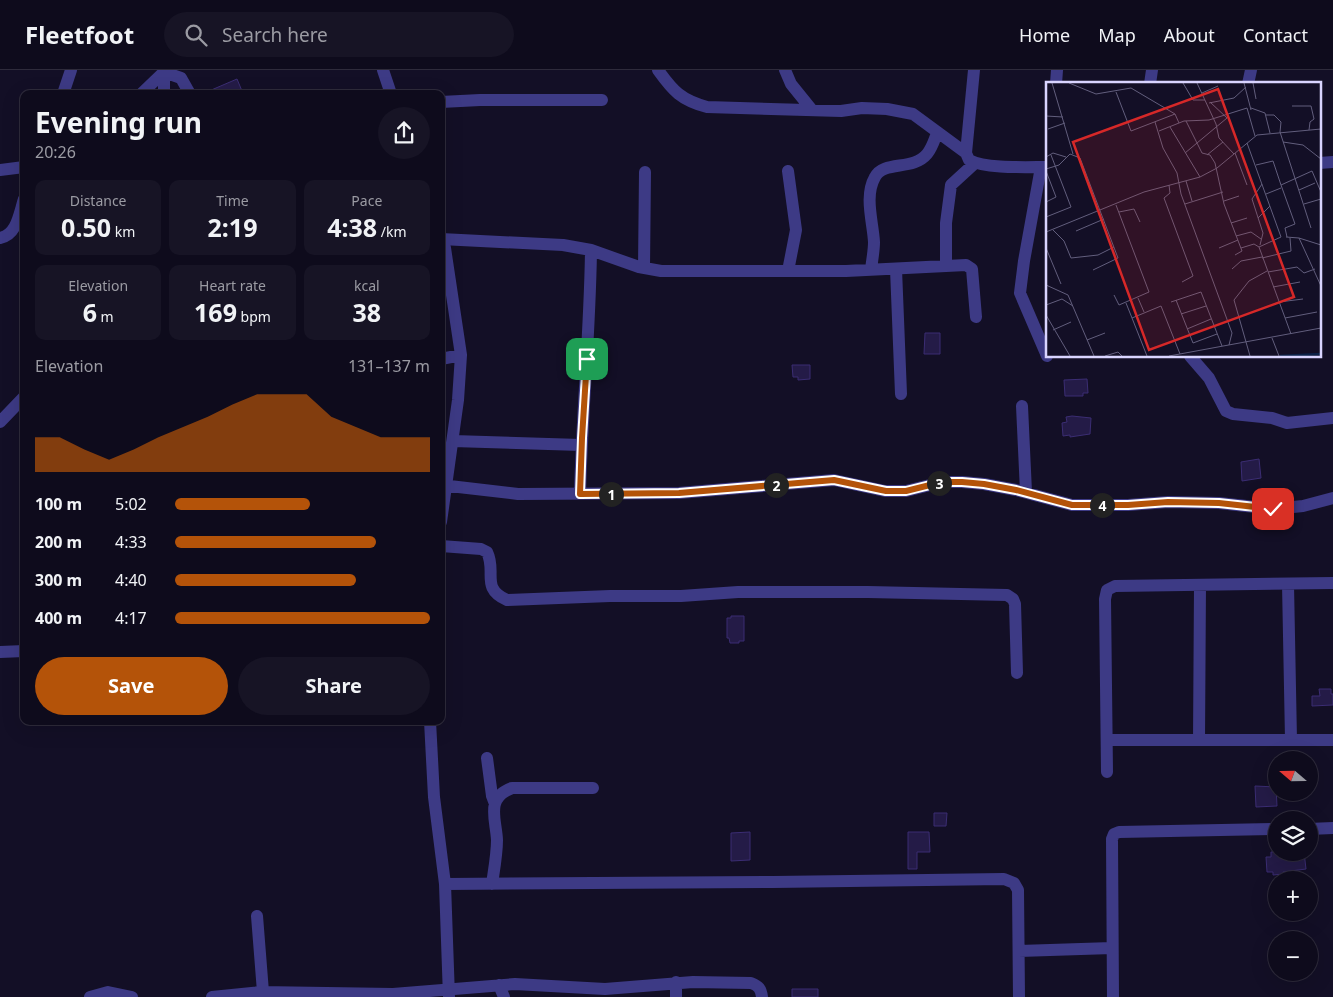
<!DOCTYPE html>
<html lang="en">
<head>
<meta charset="utf-8">
<style>
	body { margin:0; font-family:"Noto Sans",sans-serif; background:#171425; color:#f1f3f6; height:100vh; display:flex; flex-direction:column; font-size:19px; white-space:nowrap }
	* { box-sizing:border-box; margin:0 }
	p { font-size:16px; color:#9b9ba3 }
	.icon { flex:none; width:28px; height:28px; fill:none; stroke:currentColor; stroke-width:2; stroke-linecap:round; stroke-linejoin:round }
	.map { position:relative; flex:1; overflow:hidden }
	.panel { position:absolute; left:20px; top:20px; width:425px; height:635px; display:flex; flex-direction:column; background:#0e0b1c; border-radius:10px; box-shadow:0 5px 20px #0002,0 0 0 1px #2e2b3b }
	.panel>* { flex:none }
	.needle { width:32px; rotate:290deg }
	.buttons { position:absolute; left:1268px; top:681px; display:grid; gap:10px }
	.buttons a { display:grid; place-items:center; width:50px; height:50px; border-radius:50%; background:#0e0b1c; box-shadow:0 5px 20px #0002,0 0 0 1px #2e2b3b; font-size:25px }
	.pin { position:absolute; display:grid; place-items:center; width:42px; height:42px; color:#fff; margin:-21px; border-radius:10px; box-shadow:0 2px 8px #0006 }
	.km { position:absolute; width:25px; height:25px; margin:-12px; border-radius:50%; background:#222; color:#fff; font-size:14px; line-height:25px; text-align:center }
	.round { display:grid; place-items:center; flex:none; width:52px; height:52px; border-radius:26px; background:#171425 }
	.head { display:flex; align-items:center; justify-content:space-between; height:85px; padding:0 15px }
	h1 { font-size:28px; font-weight:700; line-height:38px }
	.metrics { display:grid; grid-template-columns:repeat(3,1fr); gap:8px; height:85px; padding:5px 15px }
	.metrics div { display:grid; align-content:center; border-radius:10px; background:#171425; text-align:center }
	.metrics b { font-size:25px; font-weight:700 }
	.metrics small { font-size:14px; font-weight:400 }
	.metrics p { font-size:14px }
	.chart { height:140px; padding:10px 15px }
	.chart p { display:flex; justify-content:space-between }
	.chart svg { width:100%; height:90px; margin-top:5px; fill:#b45309; opacity:.7 }
	.cta { display:flex; gap:10px; margin-top:auto; padding:10px 15px }
	.cta a { flex:1; height:58px; border-radius:30px; background:#b45309; color:#fff; font-size:20px; font-weight:700; line-height:58px; text-align:center }
	.cta a+a { background:#171425; color:#f1f3f6 }
	ul { padding:0 15px; list-style:none; font-size:16px }
	li { display:grid; grid-template-columns:80px 60px 1fr; align-items:center; height:38px }
	li i { height:12px; border-radius:6px; background:#b45309 }
	header { display:flex; align-items:center; gap:30px; box-sizing:border-box; height:70px; padding:0 25px; background:#0e0b1c; border-bottom:1px solid #2e2b3b }
	header strong { font-size:24px }
	nav { display:flex; gap:28px; margin-inline-start:auto; font-size:18px }
	.search { width:350px; height:45px; background:#171425; display:flex; align-items:center; gap:12px; box-sizing:border-box; padding:0 18px; border-radius:28px; color:#9b9ba3; font-size:19px }
	.map>svg:first-child { display:block }
</style>
</head>
<body>
<header>
<strong>Fleetfoot</strong>
<div class="search"><svg class="icon" aria-label="search" viewBox="0 0 24 24"><circle cx="10" cy="10" r="6"/><path d="M15 15l6 6"/></svg>Search here</div>
<nav><a>Home</a><a>Map</a><a>About</a><a>Contact</a></nav>
</header>
<div class="map">
<svg width="1333" height="927" viewBox="0 0 1333 927">
	<rect width="100%" height="100%" fill="#130f26"/>
	<!-- building -->
	<path fill="#241b47" stroke="#3b2d73" d="M237 9 242 21 234 24H202Z
		M925 263H940V284H924Z
		M792 295H810V309L798 310V307H793Z
		M1087 309 1088 323H1083V326H1065L1064 310Z
		M1072 346 1091 348 1090 364 1070 367V365L1063 366 1062 353 1067 352 1066 347Z
		M1259 389 1261 408 1242 411 1241 392Z
		M731 546H744V571H739V573H730L729 568H727V548H731Z
		M1319 619H1331V624H1333V635L1312 636V626H1320Z
		M1255 716 1276 717 1277 736 1256 737Z
		M934 743H947L946 756H934Z
		M750 762V790L731 791V763Z
		M908 762H929L930 782H917V799H908Z
		M1271 782H1304L1306 799 1283 802 1284 804 1273 805V802H1267L1266 787H1271Z
		M792 919H818V927H792Z"/>
	<g fill="none" stroke-linecap="round" stroke-linejoin="round">
		<!-- minor -->
		<path stroke="#3d3a85" stroke-width="12" d="M383 0 391 24
			M658 0C673 21 681 30 707 37L841 41 862 38 887 39 913 44 966 83
			M785 0 791 14 812 40
			M974 0 966 83 969 90C986 99 1026 97 1047 97
			M1056 14 1057 0
			M1150 14 1152 0
			M1248 14 1251 0
			M63 24 71 0
			M141 24 164 2 181 8 190 24
			M164 24V0
			M441 32 480 30H602
			M1319 93 1333 92
			M1041 97 1024 191 1020 223 1047 286
			M0 100 24 97
			M441 167 445 178 461 285 458 330 441 452
			M0 168C17 165 19 144 24 129
			M441 169 563 175 591 180 639 197 661 201H846L966 195 972 199 976 247
			M946 195V153L951 115 975 93
			M644 198 645 102
			M871 199C872 191 874 181 874 172 873 152 864 126 875 107 884 90 913 101 927 84 932 78 934 71 937 63
			M896 199 901 324
			M788 201 796 160 788 101
			M1190 286 1209 308 1226 341 1233 344 1272 348 1287 353 1333 348
			M441 289 461 285
			M1022 336 1026 422
			M0 352 24 327
			M453 371 581 375
			M441 415 518 424 679 423 834 410 885 421H906L942 412H962L984 414 1016 420 1072 435H1128L1168 432 1219 433 1273 439 1303 436 1333 428
			M580 424C582 342 590 261 591 180
			M441 476 481 479 487 482C497 502 480 518 507 530L610 526H681L738 522H868L1007 525 1013 529 1015 534 1017 603
			M1288 514 1291 670
			M0 582 24 581
			M430 651 434 727 445 814 449 927
			M1107 670H1333
			M1199 670 1200 515
			M487 688 492 726 495 734
			M1107 702 1105 529 1107 520 1115 516 1333 513
			M1309 759 1333 758
			M445 814 773 812 1004 809 1014 813 1018 820 1019 927
			M492 814C494 800 497 784 497 770 496 749 485 728 512 718H593
			M257 846 263 922
			M1019 881 1112 878
			M676 912V927
			M499 915 504 927
			M90 927 108 922 132 927
			M212 927 260 922 393 924 515 914 605 919 693 912 751 913C759 916 761 919 762 927
			M1113 927 1112 769 1114 764 1119 762 1276 759"/>
	</g>
	<g fill="none" stroke-linecap="round" stroke-linejoin="round">
		<!-- route casing -->
		<g stroke="#fff" stroke-width="10">
			<path id="route" d="M587 289 582 368 580 424 679 423 834 410 886 421H906L942 412H962L984 414 1016 420 1072 435H1128L1168 432 1219 433 1273 439"/>
		</g>
		<!-- route -->
		<use href="#route" stroke="#b45309" stroke-width="6"/>
	</g>
	<!-- overview -->
	<g transform="translate(1046 12)">
		<rect width="275" height="275" fill="#130f26"/>
		<path fill="none" stroke="#0c2248" stroke-width="2.5" d="M234 274 275 272"/>
		<path fill="none" stroke="#625e7d" stroke-width="1" d="M6 1 27 72M23 1 50 12 85 6 129 32M137 1 147 18H159M151 1 170 42 173 56 188 72M198 1 205 28M207 1 210 17M70 10 85 49 129 32 133 41M156 11 172 4M163 21 188 16 200 5M246 24H265L268 37 264 40 263 48M205 26 219 31 224 51M220 33H228L235 40 234 50 265 146M0 34 17 35M140 39 156 71 164 73 169 81 178 122 196 169 189 173M109 40 117 66 131 91 135 112 186 251 183 263M124 45 154 95M2 47 19 41M113 49 138 39 163 38 201 26 209 54M237 60 257 63 275 77M201 61 235 155 213 165 245 252M139 71 181 36 164 20M189 71 201 103M161 73 177 60M0 75 7 71 20 75M210 83 227 79 235 103M0 87 13 83 24 72 34 76 72 176 47 188M0 89 10 115 0 120M140 99 146 119M123 103 124 111 118 116 147 194 136 200M253 108 269 101M220 112 235 106M178 119 193 114M139 122 177 110M258 122 275 117M73 130 88 127 94 140M0 135 25 125 5 73M212 136 224 124M185 141 201 136M7 148 18 159 25 176 52 173 68 165M30 149 58 137M0 150 98 110 154 95 171 86 211 53 275 47M190 154 205 150 215 157M240 155 253 156 275 204M241 155 239 146 249 142 235 103 266 89 275 110M253 156 275 163M214 163 217 151 206 117 216 102M0 166 15 202M173 166 192 158M195 166 208 162 213 165M216 176 245 169 244 156M186 187 195 179 216 175M222 190 251 185 258 191 269 187M0 203 22 213 48 274M227 205 254 200M68 213 73 223 103 210 70 123M92 216 98 230M130 218 147 261 171 252M125 220 155 210 176 264M233 220 257 217M80 221 86 236M0 223 16 217 27 224M135 232 160 224M0 233 24 274M239 236 271 230M141 247 165 237M7 248 25 240M226 256 233 274M41 258 59 251M59 274 72 270 76 274M101 274 86 236 115 224 134 272M123 274 275 246M204 274 188 218 203 199 221 189"/>
		<path fill="#d62828" fill-opacity="0.15" stroke="#d62828" stroke-width="2.5" d="M172 7 248 215 103 268 27 60Z"/>
		<rect width="275" height="275" fill="none" stroke="#d9d4ff" stroke-width="2.5"/>
	</g>
</svg>
<div class="buttons">
<a><svg class="needle" viewBox="-14 -14 28 28"><path d="M0-13l5 13h-10z" fill="#e53935"/><path d="M0 13l5-13h-10z" fill="#9b9ba3"/></svg></a>
<a><svg class="icon" aria-label="layers" viewBox="0 0 24 24"><path d="M12 4l9 5-9 5-9-5zM3 14l9 5 9-5"/></svg></a>
<a>+</a>
<a>−</a>
</div>
<div class="pin" style="left:587px;top:289px;background:#1e9e55"><svg class="icon" aria-label="arrive" viewBox="0 0 24 24"><path d="M6 21V4h12l-3 4 3 4H6"/></svg></div>
<div class="pin" style="left:1273px;top:439px;background:#d93025"><svg class="icon" aria-label="check" viewBox="0 0 24 24"><path d="M5 12l5 5 9-10"/></svg></div>
<b class="km" style="left:611px;top:424px">1</b>
<b class="km" style="left:776px;top:415px">2</b>
<b class="km" style="left:939px;top:413px">3</b>
<b class="km" style="left:1102px;top:435px">4</b>
<section class="panel">
<div class="head"><div><h1>Evening run</h1><p>20:26</p></div><a class="round"><svg class="icon" aria-label="share" viewBox="0 0 24 24"><path d="M12 15V3M7 8l5-5 5 5M5 13v7h14v-7"/></svg></a></div>
<div class="metrics">
<div><p>Distance</p><b>0.50<small> km</small></b></div>
<div><p>Time</p><b>2:19</b></div>
<div><p>Pace</p><b>4:38<small> /km</small></b></div>
</div>
<div class="metrics">
<div><p>Elevation</p><b>6<small> m</small></b></div>
<div><p>Heart rate</p><b>169<small> bpm</small></b></div>
<div><p>kcal</p><b>38</b></div>
</div>
<div class="chart"><p><span>Elevation</span>131–137 m</p>
<svg viewBox="0 0 160 44" preserveAspectRatio="none"><path d="M0 44V27L10 27L20 33L30 38L40 33L50 27L60 22L70 17L80 11L90 6L100 6L110 6L120 17L130 22L140 27L150 27L160 27V44z"/></svg>
</div>
<ul>
<li><b>100 m</b>5:02<i style="width:53%"></i></li>
<li><b>200 m</b>4:33<i style="width:79%"></i></li>
<li><b>300 m</b>4:40<i style="width:71%"></i></li>
<li><b>400 m</b>4:17<i style="width:100%"></i></li>
</ul>
<div class="cta"><a>Save</a><a>Share</a></div>
</section>
</div>
</body>
</html>
